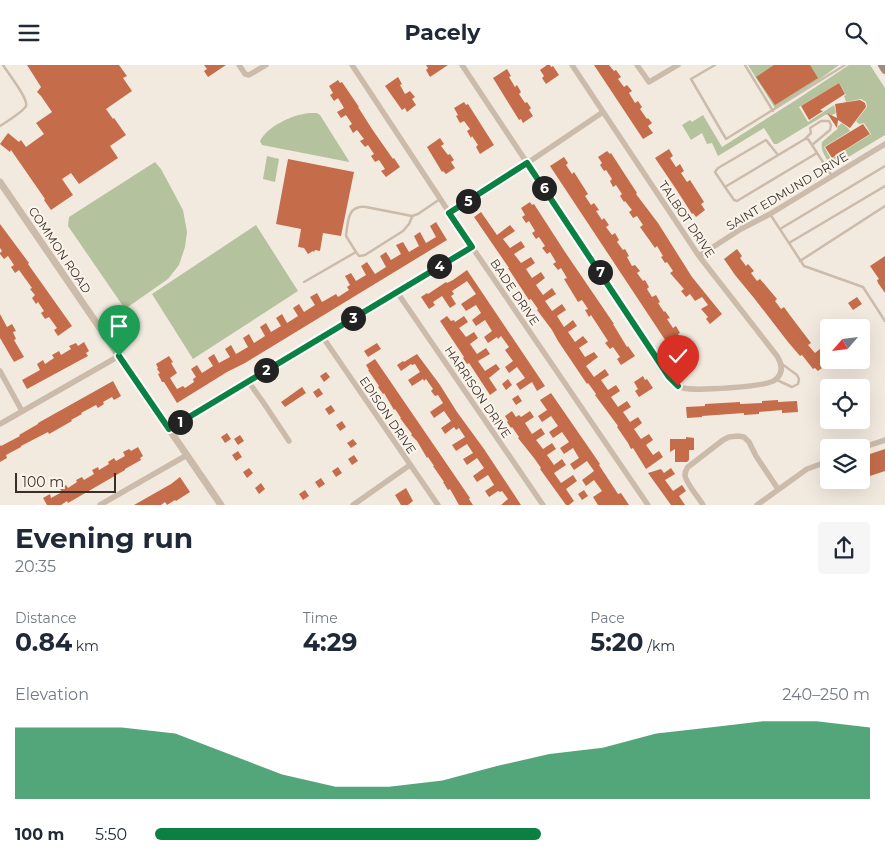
<!DOCTYPE html>
<html lang="en">
<head>
<meta charset="utf-8">
<style>
	body { margin:0; font-family:Montserrat,sans-serif; background:#f6f6f7; color:#1f2937; height:100vh; display:flex; flex-direction:column; font-size:19px; white-space:nowrap }
	* { box-sizing:border-box; margin:0 }
	p { font-size:16px; color:#747a83 }
	.icon { flex:none; width:28px; height:28px; fill:none; stroke:currentColor; stroke-width:2; stroke-linecap:round; stroke-linejoin:round }
	.map { position:relative; height:440px; overflow:hidden }
	.drawer { display:flex; flex-direction:column; background:#fff; flex:1 }
	.drawer>* { flex:none }
	.needle { width:32px; rotate:242deg }
	.tools { position:absolute; left:820px; top:254px; display:grid; gap:10px }
	.tools a { display:grid; place-items:center; width:50px; height:50px; border-radius:5px; background:#fff; box-shadow:0 5px 20px #0002; font-size:25px }
	.scale { position:absolute; left:15px; bottom:12px; width:101px; box-sizing:border-box; padding-left:5px; border:2px solid #392f2a; border-top:0; font-size:14px; line-height:18px; white-space:nowrap; color:#392f2a; -webkit-text-stroke:4px #faf4eb; paint-order:stroke }
	.pin { position:absolute; display:grid; place-items:center; width:42px; height:42px; color:#fff; margin:-51px -21px; border-radius:50% 50% 50% 0; rotate:-45deg; box-shadow:0 0 5px #0007 }
	.pin .icon { rotate:45deg }
	.km { position:absolute; width:25px; height:25px; margin:-12px; border-radius:50%; background:#222; color:#fff; font-size:14px; line-height:25px; text-align:center }
	.round { display:grid; place-items:center; flex:none; width:52px; height:52px; border-radius:5px; background:#f6f6f7 }
	.overview { display:flex; align-items:center; justify-content:space-between; height:85px; padding:0 15px }
	h1 { font-size:28px; font-weight:700; line-height:38px }
	.metrics { display:grid; grid-template-columns:repeat(3,1fr); gap:8px; height:85px; padding:5px 15px }
	.metrics div { display:grid; align-content:center }
	.metrics b { font-size:25px; font-weight:700 }
	.metrics small { font-size:14px; font-weight:400 }
	.metrics p { font-size:14px }
	.chart { height:140px; padding:10px 15px }
	.chart p { display:flex; justify-content:space-between }
	.chart svg { width:100%; height:90px; margin-top:5px; fill:#0b8043; opacity:.7 }
	ul { padding:0 15px; list-style:none; font-size:16px }
	li { display:grid; grid-template-columns:80px 60px 1fr; align-items:center; height:38px }
	li i { height:12px; border-radius:6px; background:#0b8043 }
	header { display:flex; justify-content:space-between; align-items:center; height:65px; padding:0 15px; background:#fff; font-size:22px; font-weight:700 }
	.map>svg:first-child { display:block }
</style>
</head>
<body>
<header><svg class="icon" aria-label="menu" viewBox="0 0 24 24"><path d="M4 6h16M4 12h16M4 18h16"/></svg>Pacely<svg class="icon" aria-label="search" viewBox="0 0 24 24"><circle cx="10" cy="10" r="6"/><path d="M15 15l6 6"/></svg></header>
<div class="map">
<svg width="885" height="440" viewBox="0 0 885 440">
	<rect width="100%" height="100%" fill="#f3eadf"/>
	<!-- green -->
	<path fill="#b5c29e" d="M748 0H839L820 14 775 43Z
		M849 0H870L885 23V70L832 102C827 94 820 86 822 77L836 65H837L838 61 842 58 848 63 850 66 824 82 831 94 871 69 864 58 859 59 856 56 867 42 866 37 861 34 846 37 844 31 846 30 839 18 799 42 808 57 834 40 836 48 832 50 829 49 825 50 777 79H774L764 63 718 91 712 78 707 79 702 68 691 75 682 60 690 55 692 57 703 50 722 82 796 35Z
		M309 48H317L320 50 349 96V97L262 80 260 76C268 61 292 50 309 48Z
		M267 91 279 94 275 117 263 114Z
		M155 97 161 104 183 145 187 167 185 182 179 200 168 214 125 244 68 161 69 152Z
		M256 160 298 226 193 294 152 229Z"/>
	<!-- building -->
	<path fill="#c56d4a" d="M27 0H119L127 11 123 13 132 26 106 44 113 54 114 53 126 70 110 81 118 93 79 119 71 108 62 114 73 130 51 145 44 135 45 134 11 85 10 87 0 79 8 68 19 77 21 75 26 82 44 69 36 58 52 47 41 31 37 27 41 22Z
		M204 0H226L208 12 204 6 207 4Z
		M426 0H448L430 12 426 5 428 3Z
		M547 0H550L551 2 553 1 559 10 546 19 542 13 544 11 540 5Z
		M594 0H609L614 6 616 5 621 12 618 14 624 22 627 20 632 26 629 28 635 38 638 36 642 42 640 44 647 54 648 53 652 58 648 61 653 68 643 74Z
		M774 0H810L818 13 775 40 756 12Z
		M507 4 511 11 509 12 515 22 517 20 521 27 519 29 525 38 527 37 531 43 529 45 533 51 523 58 521 54 519 55 493 13Z
		M398 12 402 19 400 20 405 29 410 26 415 32 412 34 416 40 407 47 405 43 402 45 385 21Z
		M338 15 340 18 342 17 359 42H358L372 64 393 94 394 93 400 102 386 112 381 106 385 104 379 95 375 97 371 91 374 89 368 80 365 82 360 76 364 74 357 65 353 68 349 61 352 59 346 50 341 53 337 47 344 43 338 33 334 36 330 30 333 28 329 21Z
		M839 18 845 29 820 45 823 46 809 55 801 41Z
		M860 35 865 38 866 42 850 63 838 55 837 63 827 48 837 53 835 39Z
		M464 37 466 40 468 39 494 80 480 89 476 82 478 80 472 71 471 73 467 66 470 64 464 56 460 58 456 51 458 50 454 43Z
		M863 59 870 69 832 93 825 82Z
		M440 73 444 79 441 81 448 90 450 89 454 95 451 97 455 103 446 109 443 106 442 107 427 82Z
		M669 84 673 91 670 93 676 102 680 99 684 106 681 108 687 117 690 115 704 137 701 139 705 145 696 152 693 148 692 149 676 124 655 93Z
		M607 86 610 89 611 88 637 128 636 129 658 158 692 212 722 249 710 259 706 254 708 252 701 244 708 240 702 232 695 236 690 229 686 232 681 226 684 224 670 208 673 206 667 197 665 198 661 192 663 191 657 181 655 183 640 162 643 160 637 151 633 153 629 147 632 145 625 136 624 137 620 131 622 129 616 120 613 122 610 116 612 114 606 105 604 106 600 100 602 98 598 92Z
		M564 92 568 98 566 100 572 109 574 107 588 129 585 131 591 140 594 138 599 145 596 146 602 155 604 153 609 160 606 162 612 170 615 168 619 175 617 177 623 185 625 184 629 191 627 192 632 201 635 200 640 206 637 208 643 216 645 215 649 222 647 224 652 232 656 230 660 237 658 238 664 247 665 246 670 253 667 254 673 263 676 261 680 268 678 269 684 279 688 276 692 283 689 285 693 292 684 298 681 294 679 296 550 101Z
		M288 94 354 107 341 171 323 168 320 186 315 185 314 187 313 186 308 189 304 183 298 182 301 164 276 159Z
		M530 137 532 140 534 139 565 187 614 259H613L627 282 628 281 635 291 621 300 617 294 620 292 613 282 610 284 605 278 608 276 591 250 589 252 585 245 588 244 582 235 578 237 564 214 567 213 561 203 558 205 553 199 556 197 550 187 547 189 542 183 545 181 539 172 536 174 532 168 535 166 529 156 526 158 522 152 525 150 521 143Z
		M481 147 497 170 510 160 515 166 503 174 510 183 521 176 525 182 514 189 521 198 531 192 535 198 526 204 532 213 541 207 545 213 536 220 543 230 552 223 556 229 545 236 552 246 562 239 566 245 557 251 564 262 573 255 577 261 568 267 575 277 583 271 588 277 579 283 585 292 594 287 598 292 586 301 594 312 605 304 609 310 601 315 608 325 616 320 620 326 611 332 618 342 627 336 631 342 623 347 630 357 638 352 642 358 634 364 641 374 649 369 653 375 646 380 653 390 659 386 663 392 646 404 633 383 631 384 628 378 617 362 618 361 595 330 596 329 588 318 587 319 558 276 552 265 537 245 538 244 531 234 529 235 525 229 508 203H509L474 152Z
		M436 157 447 175 245 298 227 307 177 338 164 317H162L158 309 160 308 157 304 158 303 156 299 169 291 173 297 171 298 177 308 170 313 177 324 183 321 185 323 194 317 193 314 196 312 191 304 197 300 202 308 213 301 208 293 214 289 219 298 230 292 225 284 231 280 236 289 248 282 243 273 249 269 254 278 265 271 260 262 266 258 271 267 281 261 276 253 282 249 287 258 298 251 293 243 299 239 304 247 315 240 310 232 317 228 322 237 336 229 338 232 349 225 347 222 350 220 345 211 351 208 356 216 366 210 361 201 367 197 375 209 386 202 380 191 386 187 391 195 401 189 396 180 403 177 409 187 419 181 414 171 420 167 426 178 436 172 430 161Z
		M0 159 29 198 28 199 72 261 58 271 54 265 57 263 49 252 45 254 41 248 44 246 38 237 36 239 32 233 35 230 30 224 32 223 19 205 15 208 11 202 14 200 8 191 4 194 0 189V188L2 186 0 183Z
		M737 184 742 191 740 193 746 201 748 199 754 206 751 208 757 216 760 214 772 228 777 234 775 236 781 244 784 242 789 249 811 278 808 280 815 288 820 284 825 291 822 293 827 299 818 306 815 303 813 304 802 290 800 291 788 277 754 233 735 210 724 194Z
		M885 191V228L878 218 877 215 879 214 870 201Z
		M467 205 545 321 537 326 532 317 520 325 516 319 525 313 517 302 509 308 505 302 513 296 505 285 509 282 501 271 498 274 497 272 488 278 484 272 492 266 485 255 476 261 472 255 481 248 476 240 466 246 461 239 476 229 467 216 452 226 454 229 451 231 456 239 450 243 442 231 433 237 435 240 429 244 421 232 427 228 428 229 446 217 447 218 453 215Z
		M857 232 862 239 853 245 848 238Z
		M0 249 7 262 12 259 16 266 13 267 16 274 14 275 24 292 14 297 0 273Z
		M447 251 451 256 454 255 455 257 464 251 468 257 459 263 466 272 474 267 478 273 470 279 477 289 486 283 490 289 478 296 485 306 496 299 500 304 489 313 497 325 490 330 469 298 467 299 463 293 464 292 440 256Z
		M84 277 89 286 86 288 88 291 27 324 22 315 40 305 37 299 43 295 45 299 54 293 52 290 59 286 61 290 71 284 69 281 76 278 78 281Z
		M377 278 381 284 368 292 364 286Z
		M417 289 440 320 457 347 484 384 521 440H501L508 434 502 426 500 427 498 426 489 432 485 426 494 420 488 410 477 417 473 411 484 403 477 393 467 400 463 394 473 388 467 379 456 386 452 380 465 372 459 363 456 365 454 362 445 369 441 363 451 356 444 346 434 353 430 347 443 338 438 330 435 331 431 326 433 324 426 314 424 316 423 314 412 321 408 315 420 307 415 299 412 300 411 299 401 306 397 300 403 296 404 297Z
		M375 294 470 433 469 434 473 440H459L450 424 448 425 443 417H444L433 401H434L428 392 427 393 417 376 411 370 412 369 400 353H401L395 344 394 345 384 328 383 329 378 322 379 321 368 305H369L366 300Z
		M326 307 330 312 324 317 320 311Z
		M643 311 645 315 647 314 653 323 639 332 635 326 638 324 634 317Z
		M508 314 512 320 506 325 502 319Z
		M113 316 121 331 114 335 112 332 103 337 104 339 98 343 96 340 81 348 82 349 71 355 72 356 49 369 48 367 21 381V382L6 390 7 393 0 397V380L1 381 20 371 19 370 38 359V358Z
		M302 322 306 328 285 342 281 337Z
		M319 323 323 329 317 333 313 327Z
		M551 328 600 399 599 400 618 429 621 428 629 440H598L593 432 602 426 594 415 586 421 582 415 594 406 587 396 574 405 570 399 579 393 573 383 564 389 560 383 569 377 562 367 553 373 549 367 558 361 551 351 542 357 538 351 547 345 540 335Z
		M518 330 522 336 516 340 512 334Z
		M778 335V337L797 336 798 347 782 348V345L759 347V349L744 350V348L702 351V352L687 353 686 342 705 341V339L740 337V339L762 338V336Z
		M331 340 335 346 329 350 325 344Z
		M512 346 516 352 519 350 521 352 530 346 534 352 525 358 532 369 541 363 545 369 536 375 543 384 552 378 556 384 547 390 554 400 562 394 566 400 554 408 561 418 573 410 577 416 566 424 574 436 569 440H566L540 404 541 403 534 393 518 373 519 372 512 362 511 363 507 357 508 356 505 351Z
		M342 356 346 362 340 366 336 360Z
		M227 368 231 374 225 378 221 372Z
		M240 370 244 376 238 380 234 374Z
		M686 372 694 373V385H689V395L687 397H675V384L670 387V374H686Z
		M353 374 357 379 351 383 347 378Z
		M138 382 143 391 140 393 141 395 125 404V405L68 438 67 436 61 440H47L43 433 50 429 51 433 62 427 60 424 66 420 68 423 77 417 76 415 82 412 84 415 94 409 92 405 98 402 99 405 109 399 108 397 114 393 116 396 125 391 123 387 129 384 131 386Z
		M885 384V406L861 414V392Z
		M238 386 242 392 236 396 232 390Z
		M354 390 358 396 352 400 348 394Z
		M338 402 342 408 336 412 332 406Z
		M249 403 253 408 247 413 243 407Z
		M671 403 675 409 665 415 673 426 682 420 686 426 679 431 685 440H671L648 408 661 404 664 408Z
		M180 412 190 427 176 436 175 435 167 440 165 437 161 440H134L171 419Z
		M321 413 325 419 319 423 315 417Z
		M261 418 265 424 259 429 255 423Z
		M406 423 413 436 408 440H401L395 430Z
		M305 425 309 431 303 435 299 429Z
		M584 425 588 431 582 435 578 429Z"/>
	<g fill="none" stroke-linecap="round" stroke-linejoin="round">
		<!-- service -->
		<path stroke="#cbbbaa" stroke-width="2.5" d="M715 0 691 14 726 74 845 0
			M745 0 773 46
			M0 61C6 57 23 47 26 41 29 34 7 7 3 0
			M805 74 811 68 810 63 821 56H829L831 60 830 65 812 80
			M778 90 766 75 718 103 715 107 725 122 805 74H808L832 111
			M725 122 734 135 737 136 817 88
			M770 149 804 201 863 222 885 256
			M780 164 885 101
			M789 178 885 121
			M356 187 359 191 365 190 403 166 409 159 412 152
			M800 196 885 141
			M304 217 356 187 346 171C348 157 347 140 366 142L412 151 418 149 440 134
			M777 315 792 322 798 319 799 314 797 310 782 299"/>
		<!-- minor -->
		<path stroke="#cbbbaa" stroke-width="5.5" d="M239 0 245 9 249 10 266 0
			M352 0 472 182 648 440
			M462 0 673 318C676 320 679 322 683 323 696 326 767 322 775 315 784 308 782 299 777 291L699 191 572 0
			M637 0 649 17 678 0
			M449 148 520 103 603 47
			M699 191 741 164 770 149 885 79
			M397 227 543 440
			M322 271 438 440
			M0 306 22 346
			M248 316 263 337 289 376
			M0 359 119 291
			M169 364 472 182
			M861 383 885 375
			M100 440 187 390
			M353 440 410 400
			M703 440C699 433 685 417 685 410 685 406 686 405 688 402L723 375 729 372 738 371 744 372 749 377 756 391 778 424
			M757 440 807 404 829 396"/>
		<!-- tertiary -->
		<path stroke="#cbbbaa" stroke-width="7" d="M0 117 221 440"/>
		<!-- secondary -->
		<path stroke="#9f8a7b" stroke-width="8" d="M882 0 885 5"/>
	</g>
	<g fill="none" stroke-linecap="round" stroke-linejoin="round">
		<!-- route casing -->
		<g stroke="#fff" stroke-width="10">
			<path id="route" d="M119 291 169 364 472 182 449 148 527 98 669 312 678 321"/>
		</g>
		<!-- route -->
		<use href="#route" stroke="#0b8043" stroke-width="6"/>
	</g>
	<g text-anchor="middle" dominant-baseline="central" stroke-width="4" stroke-linejoin="round" paint-order="stroke">
		<!-- street labels -->
		<g font-size="12" fill="#392f2a" stroke="#faf4eb">
			<text transform="translate(787 126) rotate(-31)">SAINT EDMUND DRIVE</text>
			<text transform="translate(687 154) rotate(56)">TALBOT DRIVE</text>
			<text transform="translate(60 185) rotate(56)">COMMON ROAD</text>
			<text transform="translate(515 227) rotate(56)">BADE DRIVE</text>
			<text transform="translate(478 327) rotate(56)">HARRISON DRIVE</text>
			<text transform="translate(388 350) rotate(56)">EDISON DRIVE</text>
		</g>
	</g>
</svg>
<div class="tools">
<a><svg class="needle" viewBox="-14 -14 28 28"><path d="M0-13l5 13h-10z" fill="#e53935"/><path d="M0 13l5-13h-10z" fill="#747a83"/></svg></a>
<a><svg class="icon" aria-label="locate" viewBox="0 0 24 24"><circle cx="12" cy="12" r="6"/><path d="M12 2v4M12 18v4M2 12h4M18 12h4"/></svg></a>
<a><svg class="icon" aria-label="layers" viewBox="0 0 24 24"><path d="M12 4l9 5-9 5-9-5zM3 14l9 5 9-5"/></svg></a>
</div>
<div class="scale">100 m</div>
<div class="pin" style="left:119px;top:291px;background:#1e9e55"><svg class="icon" aria-label="arrive" viewBox="0 0 24 24"><path d="M6 21V4h12l-3 4 3 4H6"/></svg></div>
<div class="pin" style="left:678px;top:321px;background:#d93025"><svg class="icon" aria-label="check" viewBox="0 0 24 24"><path d="M5 12l5 5 9-10"/></svg></div>
<b class="km" style="left:180px;top:357px">1</b>
<b class="km" style="left:266px;top:305px">2</b>
<b class="km" style="left:353px;top:253px">3</b>
<b class="km" style="left:439px;top:201px">4</b>
<b class="km" style="left:468px;top:136px">5</b>
<b class="km" style="left:544px;top:123px">6</b>
<b class="km" style="left:600px;top:207px">7</b>
</div>
<section class="drawer">
<div class="overview"><div><h1>Evening run</h1><p>20:35</p></div><a class="round"><svg class="icon" aria-label="share" viewBox="0 0 24 24"><path d="M12 15V3M7 8l5-5 5 5M5 13v7h14v-7"/></svg></a></div>
<div class="metrics">
<div><p>Distance</p><b>0.84<small> km</small></b></div>
<div><p>Time</p><b>4:29</b></div>
<div><p>Pace</p><b>5:20<small> /km</small></b></div>
</div>
<div class="chart"><p><span>Elevation</span>240–250 m</p>
<svg viewBox="0 0 160 44" preserveAspectRatio="none"><path d="M0 44V9L10 9L20 9L30 12L40 22L50 32L60 38L70 38L80 35L90 28L100 22L110 19L120 12L130 9L140 6L150 6L160 9V44z"/></svg>
</div>
<ul>
<li><b>100 m</b>5:50<i style="width:54%"></i></li>
</ul>
</section>
</body>
</html>
